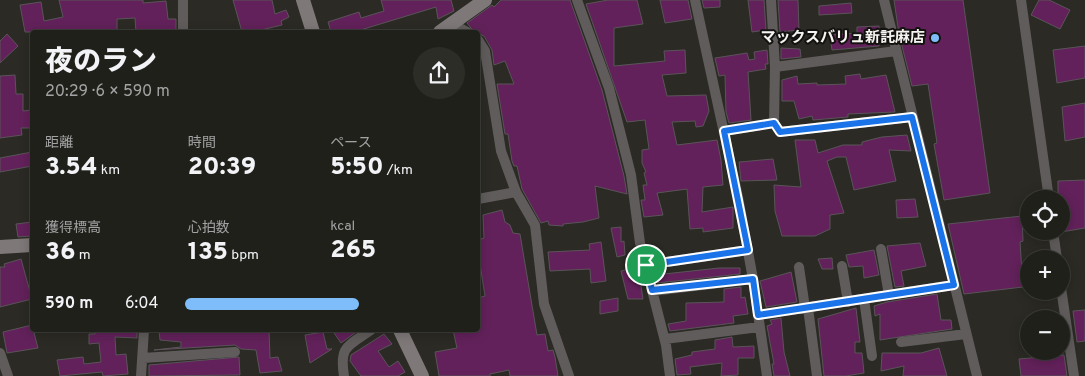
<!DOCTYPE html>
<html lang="ja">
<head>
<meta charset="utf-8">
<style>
	body { margin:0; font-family:Overpass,"Noto Sans JP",sans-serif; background:#2d2d28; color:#f1f3f6; height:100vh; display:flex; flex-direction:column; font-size:19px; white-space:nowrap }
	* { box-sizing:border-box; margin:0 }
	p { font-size:16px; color:#a2a3a3 }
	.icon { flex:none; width:28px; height:28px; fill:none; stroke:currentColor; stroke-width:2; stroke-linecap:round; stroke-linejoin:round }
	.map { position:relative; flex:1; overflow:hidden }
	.details { position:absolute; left:30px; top:30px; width:450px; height:302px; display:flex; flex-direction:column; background:#20201b; border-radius:5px; box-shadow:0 2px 12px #0003,0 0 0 1px #3d3e3a }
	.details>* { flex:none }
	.buttons { position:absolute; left:1020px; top:190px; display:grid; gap:10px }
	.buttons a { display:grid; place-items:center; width:50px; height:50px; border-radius:50%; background:#20201b; box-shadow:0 2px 12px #0003,0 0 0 1px #3d3e3a; font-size:25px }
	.pin { position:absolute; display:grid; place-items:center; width:42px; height:42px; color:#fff; margin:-21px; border:2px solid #fff; border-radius:50%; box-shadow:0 1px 5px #0007 }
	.round { display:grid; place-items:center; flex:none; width:52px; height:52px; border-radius:26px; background:#2d2d28 }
	.overview { display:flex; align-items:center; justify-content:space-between; height:85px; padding:0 15px }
	h1 { font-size:28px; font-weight:800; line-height:38px }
	.figures { display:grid; grid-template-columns:repeat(3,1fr); gap:8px; height:85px; padding:5px 15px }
	.figures div { display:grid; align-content:center }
	.figures b { font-size:25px; font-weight:800 }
	.figures small { font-size:14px; font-weight:400 }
	.figures p { font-size:14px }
	ul { padding:0 15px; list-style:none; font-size:16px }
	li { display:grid; grid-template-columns:80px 60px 1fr; align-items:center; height:38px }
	li i { height:12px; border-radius:6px; background:#7ebdf9 }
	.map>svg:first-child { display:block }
</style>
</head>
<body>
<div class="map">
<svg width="1085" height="376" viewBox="0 0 1085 376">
	<rect width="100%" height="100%" fill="#2b2a24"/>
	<!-- building -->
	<path fill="#62215a" stroke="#5a5459" d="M59 0H143V3L166 1 168 19H176V32H136L135 18 117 19V32H25L20 5 41 2 44 21 63 17Z
		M233 0H272L275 14 286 10 289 17 281 21 282 25 261 30V32H242Z
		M381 0H451L454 11 438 19 436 7 354 32H331L328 22 359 12 361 18 384 11Z
		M501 0H570L602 90 624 176 627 194 595 186 599 218 583 222 563 224V226L549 225 548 221 541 223 522 189 517 166H514L512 161 508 134H505L497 84H514L505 61 494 65 492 50 484 36 474 32 467 23 492 5 494 7Z
		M608 0H637L643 24 614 28V66L665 61 664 51 685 50 686 73 662 75 667 96 706 95 709 111 703 126 696 127 695 121 672 122 677 145 717 140 721 160 723 185 703 187 702 212 733 207V228L703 232V228L690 229 687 189 657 193 663 215 644 217 641 200H645L643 185H647L644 173 646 172 642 163V150L649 149 645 120 627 122 586 4Z
		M660 0H688L692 19 665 23Z
		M702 0H720V7L704 8Z
		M748 0H764L766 30 752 32Z
		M778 0H798L799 30 780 32Z
		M894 0H963L990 193 944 200 934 144 937 143 928 84 912 86 899 34Z
		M1039 0H1049L1070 10 1060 29 1031 15Z
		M851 3 852 13 819 15V6Z
		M879 26V46L832 50 830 35 857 33V27Z
		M7 34 18 46 0 63V41Z
		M1085 46V78L1057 83 1053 50Z
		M781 48 800 49 801 57 781 59Z
		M767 50 768 64H765L766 69 748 72 751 120 729 123 726 112 725 75 719 76 715 58 747 53 749 60 755 59 754 52Z
		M860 74 861 79 886 75 895 112 848 114V117L813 120 812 116 799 119 794 101H782V80L797 76 798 84 817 83V85L846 84 845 76Z
		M15 75 16 94H23V111L32 110V128H21L22 135 0 138V76Z
		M1085 103V137L1065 141 1062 107Z
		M907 135 911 151 889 150 896 181 854 190 846 157H837L827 161 844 213 830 215V229L815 236H782L775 211 774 185 801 187 795 140H815L818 153 843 145H862V142L882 137Z
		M32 152V166L0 172V158Z
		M773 159 777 180 741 181 739 162Z
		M1085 180V228L1061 232V199H1058V181Z
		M915 199 918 217 897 218 896 200Z
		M502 210 505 222 510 225 513 233 520 234 537 335 545 334 548 351 553 350 555 357 558 376H510L509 370 490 374V376H439L435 352 457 348 453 330H478V298L485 296 478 251V240L484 238 483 215Z
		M1022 216 1023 241 1020 242 1023 287 964 294 948 224Z
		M32 222V236L18 237 16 224Z
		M621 227V242L624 241 625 255 617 257 611 228Z
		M601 242 606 281 591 283 590 269 550 271 548 252 590 250 589 244Z
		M920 243 926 266 901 271 904 286 895 287 887 246Z
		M874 250 879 275 864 278 863 266 849 267 846 255Z
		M832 258 833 269H822L818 259Z
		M21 259 32 299 0 307V267H5L4 264Z
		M638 267 643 299H628L621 271Z
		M719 268H740V274L657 283 655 275Z
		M791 272 797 302 766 307 760 281Z
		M741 287V298L745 297 748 314 733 316 734 323 670 331 668 324 686 321V303L724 302V289Z
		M937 294 941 320H951L952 329 880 340V314L875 316 874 306 887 302Z
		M618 298V311L600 314V301Z
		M856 308 860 342H855V353H862L864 373 846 376H824L818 319Z
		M1085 310V341L1077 342 1073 311Z
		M781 318 784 352 790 376H774L772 364H774L767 326 772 324 770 320Z
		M32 325 38 348 7 353 3 332Z
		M95 330H137V338L115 337 116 355 126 354 128 374 103 376 102 372 60 376 57 360 83 357 84 364 101 362 99 343 89 344V334H95Z
		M159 330H269L270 358 278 357 282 371 260 373 256 350 241 349 235 345 154 350 181 347V342L160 340Z
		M332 330H359L341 343Z
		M323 332 327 349H332L310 363 305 335Z
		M384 334 392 344 378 351 389 367 398 361 405 372 398 376H361L350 361 351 355Z
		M732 337 733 347 754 346V358H738V375L721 376 722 363 690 367 691 374 677 375 675 359 692 355V352L715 349V340Z
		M939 348 947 376H903L904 366 881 371 882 353H921Z
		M1064 355 1067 376H1021L1019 359Z
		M239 357 240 375 149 376V365Z"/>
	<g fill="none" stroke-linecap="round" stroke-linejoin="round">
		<!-- street -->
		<path stroke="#605c5c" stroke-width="10" d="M577 0 609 88 626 155 631 175 640 243 666 345 670 376
			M695 0 738 197 753 279 767 376
			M771 0 775 67
			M884 0 977 376
			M1021 0 1049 199
			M452 24 467 32
			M183 32V0
			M478 40 485 51 501 151 516 192
			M774 123 775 67 896 51
			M724 131 774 123 780 132 912 117
			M478 199 516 192 535 225 544 304 569 376
			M1053 231 1057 259
			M881 249 889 295
			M646 265 748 250
			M842 266 848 302
			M799 267 805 308
			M1061 288 1074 376
			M652 291 753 279
			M864 299 872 356
			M808 308 817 376
			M758 315 953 285
			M665 339 759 327
			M901 342 966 334
			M0 353 8 376
			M143 358 235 352
			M141 376 144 330
			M344 376C339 346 348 346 371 330"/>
		<!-- secondary -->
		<path stroke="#7e7978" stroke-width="14" d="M303 0 313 32
			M440 32 485 0
			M0 247 32 245
			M400 330 422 376"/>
	</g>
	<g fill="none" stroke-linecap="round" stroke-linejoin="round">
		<!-- route casing -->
		<g stroke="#fff" stroke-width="10">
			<path id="route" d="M912 117 954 285 758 315 753 279 652 290 646 265 748 250 724 131 774 123 780 132Z"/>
		</g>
		<!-- route -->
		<use href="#route" stroke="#1a73e8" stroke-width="6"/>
	</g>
	<!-- markers -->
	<circle fill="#7ebdf9" stroke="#131210" stroke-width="2" cx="935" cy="38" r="5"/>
	<g text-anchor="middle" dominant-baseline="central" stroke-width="4" stroke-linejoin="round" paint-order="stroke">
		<!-- poi labels -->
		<g font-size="15" font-weight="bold" fill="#f5f4f0" stroke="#131210" text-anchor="end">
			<text x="925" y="38">マックスバリュ新託麻店</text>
		</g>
	</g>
</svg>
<div class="buttons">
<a><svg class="icon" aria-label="locate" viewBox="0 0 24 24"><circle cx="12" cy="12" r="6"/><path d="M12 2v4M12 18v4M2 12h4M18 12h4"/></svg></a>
<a>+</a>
<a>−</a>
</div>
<div class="pin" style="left:646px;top:265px;background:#1e9e55"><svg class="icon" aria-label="arrive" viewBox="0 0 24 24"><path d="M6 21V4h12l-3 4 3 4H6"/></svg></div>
<section class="details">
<div class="overview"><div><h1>夜のラン</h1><p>20:29 · 6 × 590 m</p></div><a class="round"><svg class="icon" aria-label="share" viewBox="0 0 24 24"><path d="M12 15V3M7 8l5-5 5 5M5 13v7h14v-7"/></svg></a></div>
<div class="figures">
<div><p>距離</p><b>3.54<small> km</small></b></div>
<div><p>時間</p><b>20:39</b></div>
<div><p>ペース</p><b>5:50<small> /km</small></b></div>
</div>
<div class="figures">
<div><p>獲得標高</p><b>36<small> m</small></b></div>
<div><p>心拍数</p><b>135<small> bpm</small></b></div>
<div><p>kcal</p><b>265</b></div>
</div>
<ul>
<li><b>590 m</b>6:04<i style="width:62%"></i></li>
</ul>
</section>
</div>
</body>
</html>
